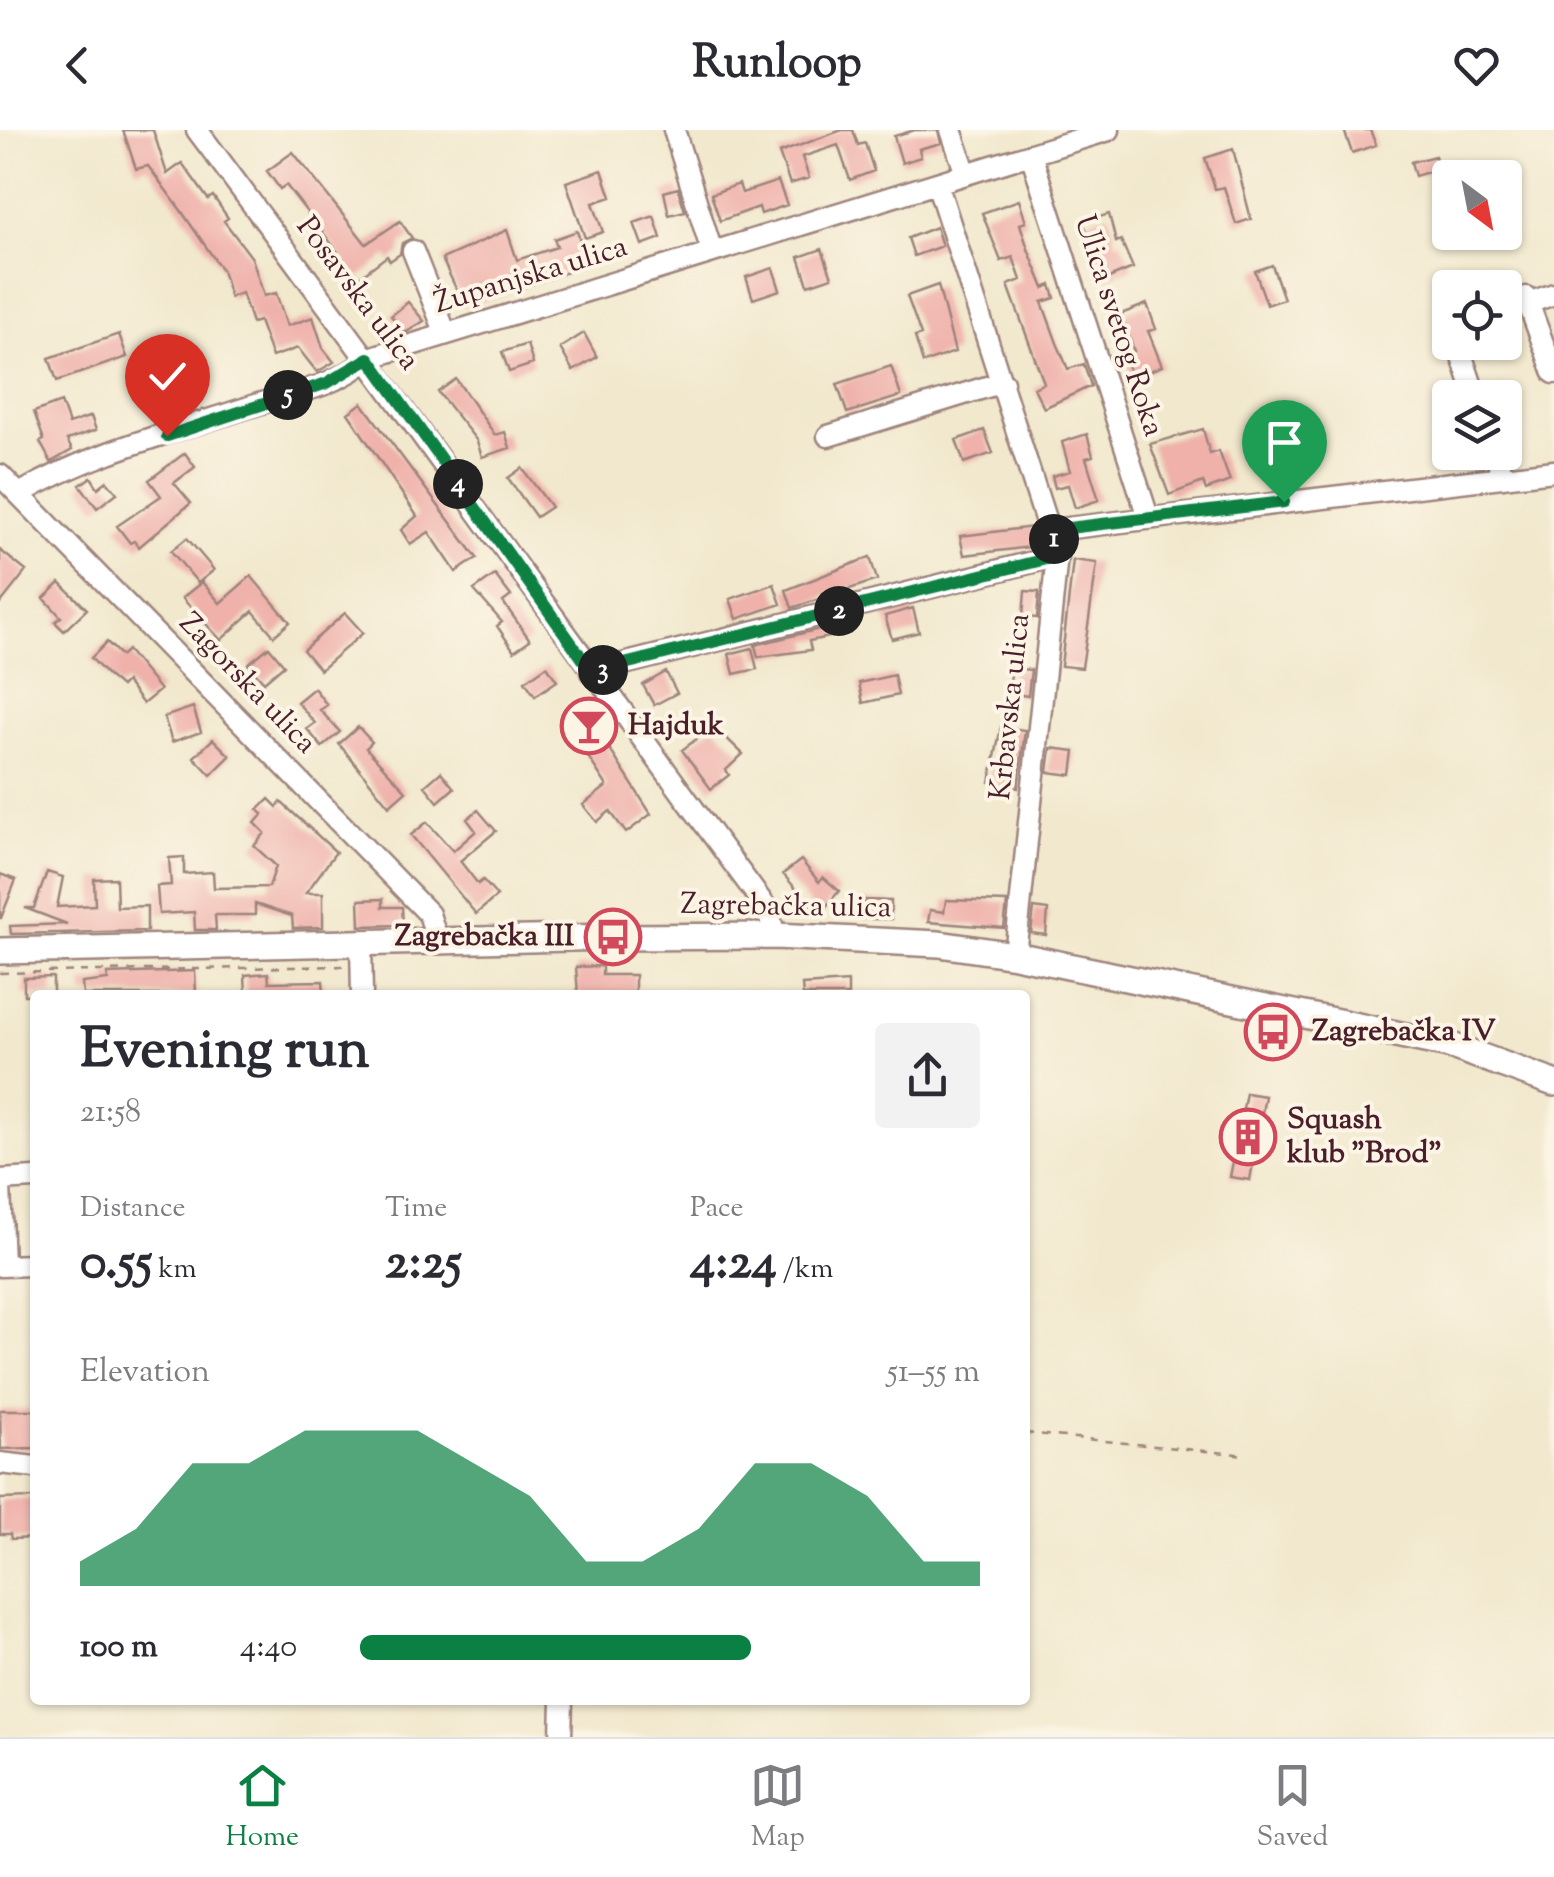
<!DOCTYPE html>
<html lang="en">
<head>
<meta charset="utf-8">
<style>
	body { margin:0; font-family:"Sorts Mill Goudy",serif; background:#f2f2f3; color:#2b2b33; height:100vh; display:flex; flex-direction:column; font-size:38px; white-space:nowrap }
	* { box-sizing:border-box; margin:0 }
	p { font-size:32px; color:#7c7c81 }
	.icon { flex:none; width:55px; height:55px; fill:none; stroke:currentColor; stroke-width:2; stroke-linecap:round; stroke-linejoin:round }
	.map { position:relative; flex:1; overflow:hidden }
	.sheet { position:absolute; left:30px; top:860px; width:1000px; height:715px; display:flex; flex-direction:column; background:#fff; border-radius:10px; box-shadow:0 2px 8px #0004 }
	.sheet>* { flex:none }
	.needle { width:65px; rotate:148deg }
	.buttons { position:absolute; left:1432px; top:30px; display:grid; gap:20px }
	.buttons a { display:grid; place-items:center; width:90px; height:90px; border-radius:10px; background:#fff; box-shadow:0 2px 8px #0004; font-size:50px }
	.pin { position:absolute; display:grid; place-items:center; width:85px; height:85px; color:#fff; margin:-102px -42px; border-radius:50% 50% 50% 0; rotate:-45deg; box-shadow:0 0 10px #0007 }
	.pin .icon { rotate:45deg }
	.km { position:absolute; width:50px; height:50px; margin:-25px; border-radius:50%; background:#222; color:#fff; font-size:28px; line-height:50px; text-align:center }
	.round { display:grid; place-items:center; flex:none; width:105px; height:105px; border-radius:10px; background:#f2f2f3 }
	.head { display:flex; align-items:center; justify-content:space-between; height:170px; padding:0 50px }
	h1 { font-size:55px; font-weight:700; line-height:75px }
	.figures { display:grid; grid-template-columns:repeat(3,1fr); gap:15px; height:170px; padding:10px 50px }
	.figures div { display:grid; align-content:center }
	.figures b { font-size:50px; font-weight:700 }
	.figures small { font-size:28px; font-weight:400 }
	.figures p { font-size:28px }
	.chart { height:280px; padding:20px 50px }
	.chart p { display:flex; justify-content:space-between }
	.chart svg { width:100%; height:180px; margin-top:10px; fill:#0b8043; opacity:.7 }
	ul { padding:0 50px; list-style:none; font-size:32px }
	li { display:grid; grid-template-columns:160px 120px 1fr; align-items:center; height:75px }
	li i { height:25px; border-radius:12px; background:#0b8043 }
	header { display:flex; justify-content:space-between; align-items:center; height:130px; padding:0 50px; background:#fff; font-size:45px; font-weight:700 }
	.dock { display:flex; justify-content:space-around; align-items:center; height:140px; border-top:2px solid #e1e1e2; background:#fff; font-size:28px; color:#7c7c81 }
	.dock a { display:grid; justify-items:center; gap:5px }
	.dock .selected { color:#0b8043 }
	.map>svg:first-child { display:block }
</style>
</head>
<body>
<header><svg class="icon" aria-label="back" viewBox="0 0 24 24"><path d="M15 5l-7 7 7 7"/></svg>Runloop<svg class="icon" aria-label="heart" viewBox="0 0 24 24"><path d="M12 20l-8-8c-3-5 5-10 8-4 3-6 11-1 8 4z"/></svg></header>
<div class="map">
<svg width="1554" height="1607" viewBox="0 0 1554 1607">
	<rect width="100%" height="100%" fill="#fcf5e5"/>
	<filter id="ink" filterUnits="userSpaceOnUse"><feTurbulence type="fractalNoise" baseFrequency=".01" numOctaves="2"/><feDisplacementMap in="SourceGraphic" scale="20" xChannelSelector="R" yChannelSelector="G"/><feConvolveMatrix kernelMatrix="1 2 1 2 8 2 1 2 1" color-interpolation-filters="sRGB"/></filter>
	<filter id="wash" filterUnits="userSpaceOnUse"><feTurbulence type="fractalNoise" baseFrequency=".0048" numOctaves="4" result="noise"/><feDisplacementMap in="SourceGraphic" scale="40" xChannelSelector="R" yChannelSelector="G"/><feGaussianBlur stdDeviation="2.25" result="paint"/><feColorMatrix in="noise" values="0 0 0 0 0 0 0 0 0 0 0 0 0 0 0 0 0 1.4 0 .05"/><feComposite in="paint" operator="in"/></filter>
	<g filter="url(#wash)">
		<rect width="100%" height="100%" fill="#f1e8cd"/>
		<g id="blocks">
			<!-- building -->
			<path fill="#efb1aa" d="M123 0H153L167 44 182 33 208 69 213 66 228 88 224 91 252 128 264 166 276 163 287 196 313 187 323 218 334 232 317 242 298 218 272 227 259 191 252 193 242 163 230 167 222 140 180 79 148 36 136 39Z
				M842 0H853L858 15 865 13 874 41 850 50 838 15 802 27 809 48 790 54 779 23Z
				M915 0H938L941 13 919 19 921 27 902 33 894 6Z
				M1344 0H1370L1376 15 1352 23Z
				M1233 19 1251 89 1236 94 1224 57 1215 59 1205 28Z
				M293 22 366 114 400 91 412 108 402 113 400 124 390 131 387 126 358 148 286 55 280 59 267 41Z
				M1435 26 1439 39 1415 46 1411 32Z
				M602 40 611 67 593 73 603 102 585 108 566 52Z
				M778 51 787 75 761 84 759 77 720 91 711 64 739 54 742 63Z
				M678 58 685 81 669 85 664 62Z
				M1019 70 1026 92 1020 94 1028 119 1044 158 1051 155 1055 168 1042 172 1057 213 1068 239 1084 234 1091 256 1044 278 1034 258 1044 253 1008 155 1021 150 1013 127 1001 131 982 83Z
				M1109 84 1116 112 1121 110 1133 138 1106 149 1083 92Z
				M654 86 661 108 642 115 634 93Z
				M936 97 942 116 914 126 908 108Z
				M507 100 517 130 557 117 554 109 577 101 588 135 465 177 442 129Z
				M822 119 832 147 808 155 799 127Z
				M1272 135 1284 169 1267 175 1255 141Z
				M773 138 780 160 753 169 746 147Z
				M938 155 955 222 923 233 915 207 921 205 907 166Z
				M408 172 424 191 405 203 391 186Z
				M1147 174 1156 199 1148 201 1162 236 1133 248 1123 226 1134 221 1121 184Z
				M584 203 597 227 573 241 560 218Z
				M119 204 127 227 57 251 49 228Z
				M527 214 533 234 509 242 502 222Z
				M891 236 901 266 847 283 837 254Z
				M456 249 495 305 505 302 510 318 482 327 477 311 438 262Z
				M61 272 69 294 91 286 96 300 67 310 72 320 51 332 40 312 44 310 34 282Z
				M362 273 477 428 456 442 429 402 410 414 401 400 417 386 348 283Z
				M1289 297 1298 322 1280 328 1272 304Z
				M1203 299 1210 324 1219 321 1230 351 1206 360 1203 352 1169 365 1150 314Z
				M984 300 993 323 964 333 956 310Z
				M1087 304 1093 326 1086 328 1099 370 1075 378 1068 355 1055 358 1052 346 1070 341 1062 312Z
				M185 323 195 337 174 353 191 373 139 417 134 411 130 413 117 396 161 366 149 350Z
				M522 338 551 377 536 387 508 348Z
				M91 347 98 358 107 351 117 363 97 378 80 355Z
				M1033 397 1039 416 964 425 960 406Z
				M187 408 214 440 198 453 171 421Z
				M0 420 26 441 0 474Z
				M870 427 877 450 792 478 786 460Z
				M1073 430 1097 433 1082 538 1061 536Z
				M495 445 511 466 503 472 530 510 514 521 497 496 502 492 474 460Z
				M251 446 290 492 274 506 253 481 221 510 182 468 202 452 220 473Z
				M60 453 87 479 64 501 55 492 61 487 44 468Z
				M774 454 781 474 737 489 730 469Z
				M1025 461 1039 462 1037 488 1023 487Z
				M913 478 919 502 892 509 885 486Z
				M345 483 363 503 320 540 303 520Z
				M848 492 850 503 809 511 811 520 758 527 755 515Z
				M107 512 121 526 127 520 160 560 143 574 126 552 121 557 108 546 91 528Z
				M269 517 284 535 264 552 248 534Z
				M752 518 757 539 734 544 729 524Z
				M547 536 557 551 535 566 525 551Z
				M1012 538 1031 540 1028 566 1008 563Z
				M666 542 677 563 654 575 643 555Z
				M894 545 898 565 863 573 859 553Z
				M314 558 327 575 320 580 340 602 322 617 307 599 315 593 297 572Z
				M193 577 201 602 172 612 164 587Z
				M591 590 651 684 626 703 610 681 597 692 583 675 607 656 572 602Z
				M714 596 743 624 726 640 729 645 711 659 682 620Z
				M358 597 372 612 366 618 406 661 389 676 339 614Z
				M1001 597 1025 600 1018 658 990 652Z
				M213 609 230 626 211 645 194 627Z
				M1051 618 1075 621 1072 645 1048 642Z
				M441 642 454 658 438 672 425 656Z
				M269 669 277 677 281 672 336 722 306 763H323V797L293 798 292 786 255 774V785H215L216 800H195L194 782 159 784 157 756 171 755 169 728 184 727V744L213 742 214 758 269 757 276 736 254 716 265 703 255 693 263 684 258 680Z
				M478 680 496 701 460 731 478 754 483 750 497 766 476 784 411 705 427 692 453 721 476 701 467 689Z
				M801 730 819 752 823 747 839 761 819 785 783 744Z
				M47 742 63 747 57 777 95 775 94 749 116 748 117 777 147 776V801L11 804 10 796 67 794 25 778H34Z
				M0 744 16 750 1 788H0Z
				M383 769V777H402L403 795 360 796 359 770Z
				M864 770 891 771V789H863Z
				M946 770 1007 772 1004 798 928 792 930 780 944 782Z
				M1034 778 1048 780 1046 805 1031 803Z
				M602 836V845H635V865H578L576 837Z
				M195 841 196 865H83L82 853 108 850 107 844Z
				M268 843 269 852 323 851 324 864 246 865 245 845Z
				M53 847V865H24V848Z
				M848 852V865H803L802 855Z
				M1246 963 1265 966 1250 1050 1230 1047Z
				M0 1280H35V1318L1 1319Z
				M35 1368V1408L11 1409 10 1404H0V1369Z"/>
		</g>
	</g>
	<g filter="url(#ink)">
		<use href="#blocks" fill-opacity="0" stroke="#9e847c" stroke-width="2.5"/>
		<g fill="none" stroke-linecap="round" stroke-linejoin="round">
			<!-- minor casing -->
			<g stroke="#9e847c" stroke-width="25">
				<path id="minor" d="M197 0C391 258 576 521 768 780L775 806
					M674 0 712 122
					M951 0 966 44
					M1031 24 1148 387
					M937 53 1057 426 1015 825
					M413 121 446 204
					M1505 173 1526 167 1554 243
					M1528 173 1554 164
					M1450 190V193
					M1457 212 1476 268
					M828 306 1003 252
					M1495 322 1503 347
					M0 345 429 784 438 812
					M19 364C90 323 170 303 249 277 288 264 337 257 369 228L1109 0
					M1052 400 1554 341
					M591 542 1057 426
					M361 814 362 865
					M0 1050 35 1048
					M0 1055 3 1135
					M0 1136 35 1135
					M0 1333 35 1337
					M561 1607 562 1570"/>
			</g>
			<!-- major casing -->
			<g stroke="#9e847c" stroke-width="30">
				<path id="major" d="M0 821 613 807 775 806 939 814 1015 825 1449 915 1554 953"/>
			</g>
			<!-- path -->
			<path stroke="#9e847c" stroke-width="2.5" stroke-dasharray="8 8" stroke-linecap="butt" d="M0 843 343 836
				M1025 1303 1246 1325"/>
			<!-- minor -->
			<use href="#minor" stroke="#fff" stroke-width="20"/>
			<!-- major -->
			<use href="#major" stroke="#fff" stroke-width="25"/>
		</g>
	</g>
	<g fill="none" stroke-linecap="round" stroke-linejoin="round" filter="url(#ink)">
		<!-- route casing -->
		<g stroke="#fff" stroke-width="20">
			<path id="route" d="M167 306 327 253 369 228 592 542 1058 426 1052 400 1284 372"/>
		</g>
		<!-- route -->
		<use href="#route" stroke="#0b8043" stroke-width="12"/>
	</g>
	<!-- icons -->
	<defs>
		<g id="bar-ring" transform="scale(2.875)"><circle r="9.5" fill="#fcf5e5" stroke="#d1495b" stroke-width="1.5"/><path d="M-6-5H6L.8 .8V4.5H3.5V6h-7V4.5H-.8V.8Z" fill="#d1495b"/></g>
		<g id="bus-ring" transform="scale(2.875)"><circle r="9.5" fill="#fcf5e5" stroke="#d1495b" stroke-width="1.5"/><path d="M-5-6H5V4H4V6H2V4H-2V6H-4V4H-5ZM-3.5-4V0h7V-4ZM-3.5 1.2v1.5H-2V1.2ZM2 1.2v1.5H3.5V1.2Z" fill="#d1495b"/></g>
		<g id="building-ring" transform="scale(2.875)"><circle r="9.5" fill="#fcf5e5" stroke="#d1495b" stroke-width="1.5"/><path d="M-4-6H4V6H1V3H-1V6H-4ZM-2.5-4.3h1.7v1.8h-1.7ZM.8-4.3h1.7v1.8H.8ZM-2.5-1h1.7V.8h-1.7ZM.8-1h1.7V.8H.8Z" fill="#d1495b"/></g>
	</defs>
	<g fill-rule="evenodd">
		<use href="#bar-ring" x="589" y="596"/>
		<use href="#bus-ring" x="613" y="807"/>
		<use href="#bus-ring" x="1273" y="902"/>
		<use href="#building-ring" x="1248" y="1007"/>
	</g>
	<g text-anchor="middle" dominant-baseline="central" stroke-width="8" stroke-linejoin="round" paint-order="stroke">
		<!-- street labels -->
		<g font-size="30" fill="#4a1f2b" stroke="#fcf5e5">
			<text transform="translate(531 146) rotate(-17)">Županjska ulica</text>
			<text transform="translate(357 164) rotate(53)">Posavska ulica</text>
			<text transform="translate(1118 196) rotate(72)">Ulica svetog Roka</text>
			<text transform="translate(247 554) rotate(46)">Zagorska ulica</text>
			<text transform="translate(1011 577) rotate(-84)">Krbavska ulica</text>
			<text transform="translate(786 777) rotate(1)">Zagrebačka ulica</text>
		</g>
		<!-- poi labels -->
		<g font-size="30" font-weight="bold" fill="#4a1f2b" stroke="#fcf5e5" text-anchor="start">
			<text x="628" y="596">Hajduk</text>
			<text x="574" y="807" text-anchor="end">Zagrebačka III</text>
			<text x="1312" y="902">Zagrebačka IV</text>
			<text x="1287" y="990">Squash<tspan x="1287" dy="34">klub "Brod"</tspan></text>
		</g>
	</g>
</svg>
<div class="buttons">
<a><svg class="needle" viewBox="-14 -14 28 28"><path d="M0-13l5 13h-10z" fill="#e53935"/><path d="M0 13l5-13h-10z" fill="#7c7c81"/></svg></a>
<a><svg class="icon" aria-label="locate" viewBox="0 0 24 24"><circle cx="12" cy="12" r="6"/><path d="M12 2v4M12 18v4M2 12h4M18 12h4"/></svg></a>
<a><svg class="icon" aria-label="layers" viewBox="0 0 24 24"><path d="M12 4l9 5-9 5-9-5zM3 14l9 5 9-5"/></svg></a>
</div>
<div class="pin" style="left:1284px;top:372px;background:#1e9e55"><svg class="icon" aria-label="arrive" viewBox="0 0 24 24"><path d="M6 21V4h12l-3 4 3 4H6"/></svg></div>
<div class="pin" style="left:167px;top:306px;background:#d93025"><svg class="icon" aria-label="check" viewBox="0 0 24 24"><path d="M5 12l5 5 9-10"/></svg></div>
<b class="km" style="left:1054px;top:409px">1</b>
<b class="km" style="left:839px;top:481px">2</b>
<b class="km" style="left:603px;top:540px">3</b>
<b class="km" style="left:458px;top:354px">4</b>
<b class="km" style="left:288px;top:265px">5</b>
<section class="sheet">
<div class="head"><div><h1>Evening run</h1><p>21:58</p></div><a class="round"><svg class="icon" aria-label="share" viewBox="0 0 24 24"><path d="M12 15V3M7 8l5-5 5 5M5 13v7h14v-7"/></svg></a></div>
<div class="figures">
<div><p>Distance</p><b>0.55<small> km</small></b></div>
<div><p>Time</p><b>2:25</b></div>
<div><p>Pace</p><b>4:24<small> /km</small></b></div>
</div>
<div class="chart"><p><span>Elevation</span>51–55 m</p>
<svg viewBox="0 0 160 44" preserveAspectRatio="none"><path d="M0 44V38L10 30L20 14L30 14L40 6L50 6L60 6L70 14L80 22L90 38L100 38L110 30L120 14L130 14L140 22L150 38L160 38V44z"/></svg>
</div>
<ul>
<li><b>100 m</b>4:40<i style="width:63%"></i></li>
</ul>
</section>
</div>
<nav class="dock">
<a class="selected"><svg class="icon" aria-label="home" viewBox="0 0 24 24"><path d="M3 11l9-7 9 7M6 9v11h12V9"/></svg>Home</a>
<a><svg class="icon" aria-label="map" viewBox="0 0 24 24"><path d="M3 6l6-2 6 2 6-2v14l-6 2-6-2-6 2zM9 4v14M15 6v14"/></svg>Map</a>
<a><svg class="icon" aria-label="saved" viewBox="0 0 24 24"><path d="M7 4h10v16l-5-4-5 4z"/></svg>Saved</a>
</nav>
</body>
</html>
